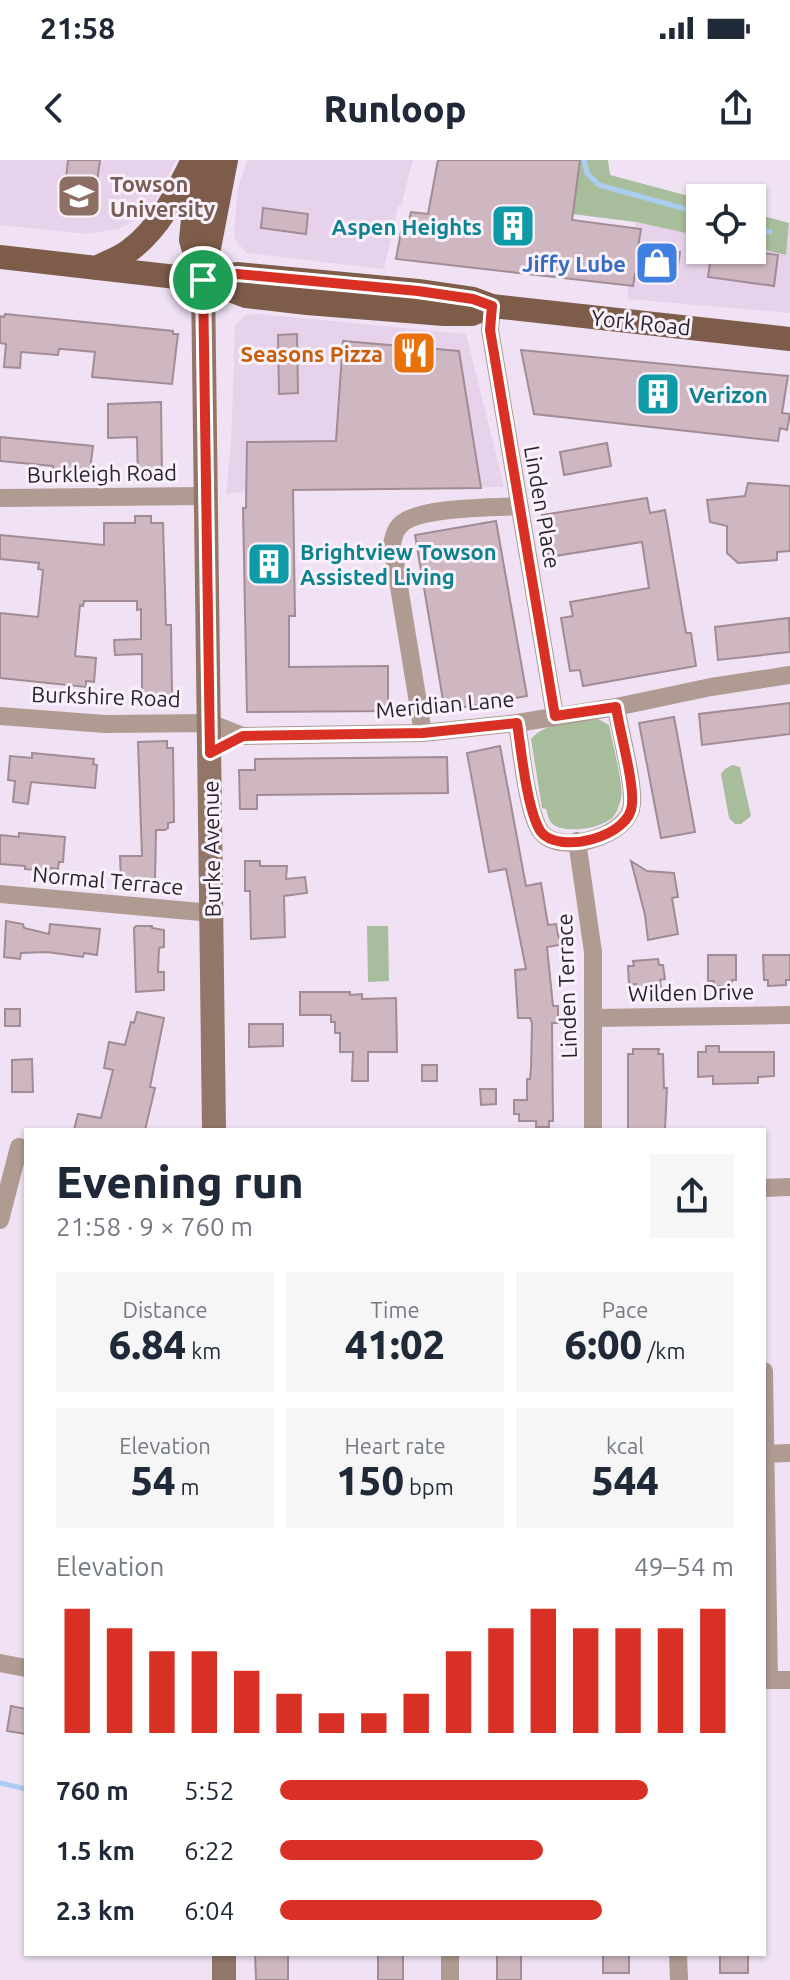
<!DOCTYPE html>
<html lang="en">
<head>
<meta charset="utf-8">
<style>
	body { margin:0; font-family:Ubuntu,sans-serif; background:#f6f6f7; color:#1f2937; height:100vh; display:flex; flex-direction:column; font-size:30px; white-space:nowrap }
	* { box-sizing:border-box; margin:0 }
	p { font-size:26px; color:#747a83 }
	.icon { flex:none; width:44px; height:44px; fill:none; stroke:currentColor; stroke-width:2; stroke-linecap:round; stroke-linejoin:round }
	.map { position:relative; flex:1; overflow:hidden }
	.side { position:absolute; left:24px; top:968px; width:742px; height:828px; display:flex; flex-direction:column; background:#fff; border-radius:0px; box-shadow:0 2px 6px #0004 }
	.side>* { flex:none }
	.buttons { position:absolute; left:686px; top:24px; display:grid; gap:16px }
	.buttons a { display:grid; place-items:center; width:80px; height:80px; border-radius:0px; background:#fff; box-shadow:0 2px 6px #0004; font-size:40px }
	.pin { position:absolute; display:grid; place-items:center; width:68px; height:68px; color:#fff; margin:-34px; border:4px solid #fff; border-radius:50%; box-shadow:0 2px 8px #0007 }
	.round { display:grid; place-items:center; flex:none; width:84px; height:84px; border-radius:0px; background:#f6f6f7 }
	.summary { display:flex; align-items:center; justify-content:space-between; height:136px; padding:0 32px }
	h1 { font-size:44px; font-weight:800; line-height:60px }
	.metrics { display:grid; grid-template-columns:repeat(3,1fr); gap:12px; height:136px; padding:8px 32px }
	.metrics div { display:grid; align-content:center; border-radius:0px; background:#f6f6f7; text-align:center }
	.metrics b { font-size:40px; font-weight:800 }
	.metrics small { font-size:22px; font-weight:400 }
	.metrics p { font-size:22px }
	.chart { height:224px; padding:16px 32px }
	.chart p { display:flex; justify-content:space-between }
	.chart svg { width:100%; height:144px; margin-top:8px; stroke:#d93025; stroke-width:6 }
	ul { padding:0 32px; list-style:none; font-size:26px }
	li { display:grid; grid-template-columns:128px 96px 1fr; align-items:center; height:60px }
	li i { height:20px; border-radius:10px; background:#d93025 }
	.status { display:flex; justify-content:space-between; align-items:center; height:56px; padding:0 40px; background:#fff; direction:ltr }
	.status svg { height:22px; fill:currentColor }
	header { display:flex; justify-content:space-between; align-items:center; height:104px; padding:0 32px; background:#fff; font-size:36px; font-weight:800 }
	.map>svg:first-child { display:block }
</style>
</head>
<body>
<div class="status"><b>21:58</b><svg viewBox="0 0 49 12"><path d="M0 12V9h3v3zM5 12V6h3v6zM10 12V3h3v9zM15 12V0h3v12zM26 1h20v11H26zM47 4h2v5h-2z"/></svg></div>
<header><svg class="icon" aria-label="back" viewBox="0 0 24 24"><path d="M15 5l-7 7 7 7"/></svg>Runloop<svg class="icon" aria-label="share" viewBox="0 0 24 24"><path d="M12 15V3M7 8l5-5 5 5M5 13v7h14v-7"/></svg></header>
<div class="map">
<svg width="790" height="1820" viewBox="0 0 790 1820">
	<rect width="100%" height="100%" fill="#f0e2f4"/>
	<!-- built -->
	<path fill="#e6d3eb" d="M0 0H176L155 41 139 58 119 69 86 74 0 65Z
		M247 0H413L401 46H398L384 109 246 93 235 79 234 69 238 29Z
		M636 62 700 76V90H752V87L786 94 790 63V153L627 139Z
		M260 154 466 174 504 327 246 331 226 334 231 283 235 165 246 155Z"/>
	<!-- green -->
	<path fill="#a7bd9b" d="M578 0H608L610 15 700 39V76L636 62 572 54Z
		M752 53 789 63 786 95 752 87Z
		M598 559 609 565C612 582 624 625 621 639 619 645 617 653 613 657 603 668 567 674 554 665 548 661 548 655 546 649L542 648 531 579C546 562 576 560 598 559Z
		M732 605 740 607 751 656 741 664H735L729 658 721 614 725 609Z
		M367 766H388L389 821 368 822Z"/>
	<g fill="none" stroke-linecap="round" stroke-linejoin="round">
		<!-- stream -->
		<path stroke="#abcdf0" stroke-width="5" d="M584 0 587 13 599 25 700 53
			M752 67 770 72
			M0 1623 26 1629"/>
	</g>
	<!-- building -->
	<path fill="#ceb7c0" stroke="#a18b94" stroke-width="2" d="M68 0H100L97 22 66 19Z
		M438 0H580L572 60 641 69 638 87 680 92 676 120 635 114 633 126 396 99 401 72H406L411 52 428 54Z
		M263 48 308 54 306 74 261 68Z
		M712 90H742L778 95 774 126 708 117Z
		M5 154 173 171V174H178L172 224 92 217 95 192 62 189H59L58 195 21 192 20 208 4 207 6 184 0 183V156L4 157Z
		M297 174 298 233 279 234 278 175Z
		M343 181 459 191 481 328 293 330 295 456H289V507L388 506V551L247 552 243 348H246L247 282 336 281Z
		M521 190 788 216 782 253 790 254 787 270 780 268 778 281 534 254Z
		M161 242 162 321H138L137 277 108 278V244Z
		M0 277 93 286 90 310 84 309V315L68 314 53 312V306L0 301Z
		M607 283 611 306 564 315 560 292Z
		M748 323 790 326V391L777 392V400L738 403 727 393V366L710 362 707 340 745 336Z
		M647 338 650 353 665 350 686 473H691L696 506 583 526 580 510 570 511 561 458 573 456 570 442 649 428 642 382 549 397 542 355Z
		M135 356H151V363H163L166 465H171L172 537H166L164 546H142V494L115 495 114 480 141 479V449L137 450V441H84L83 446 80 445 75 496 96 498 94 522 86 521V527L0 518V453L38 457 43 410 38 409 39 403 0 399V375L104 385V363H135Z
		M496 361 527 536 458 548 456 539 443 540 415 375Z
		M789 458 790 492 718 500 715 467Z
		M790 543V574L702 585 699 554Z
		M674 557 695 672 661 678 639 563Z
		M167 581V588H173L174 662 168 663V668L165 670H156L155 720H121L120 696H142L138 582Z
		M500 586 526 726 541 723 548 765 556 764 559 779V785L547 787 553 846H558V863H552L553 961H549V967H536V961H519V954H514V940H527V919H530L531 908 532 863 530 858H518L515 810 526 809 506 709 489 712 467 593Z
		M32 593 94 599 93 604 97 605 95 628 31 622 28 644 13 642 15 621 8 620 10 596 32 598Z
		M447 597 448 633 257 635V649H240L239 610H255V599Z
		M19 673 65 677 63 702H59L58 709 50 708V711L25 709V706L0 704V675L19 677Z
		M245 701H260V706H287L286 719 305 717 307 733 284 736 285 777 251 779 250 731H245Z
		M631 701 647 711 674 713 678 737 672 738 678 774 648 780 645 755Z
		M6 761 23 764 24 768 49 774 50 764 100 769 97 795 84 793 83 797 47 792 21 793 20 799 4 797Z
		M136 766H152V768L164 770V787L159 788 158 812H164V830L136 832 134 768Z
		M708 795H736V820H732V826H714V821H708Z
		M763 795H790V820H786V825L768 826V820H764Z
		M658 799 659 805H663L665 819 660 820 661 827 637 830 636 824 629 825 628 806H634L633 801Z
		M300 832H350V835L362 834V839L396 838 397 892H368V921H352L353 892H340V873H335V862H331V855H300Z
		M5 849H20V866H5Z
		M137 852 164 858 150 927 155 928 145 970H74L78 954 101 958 113 910 104 908 109 882 125 885 131 862 134 863Z
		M249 864H283V886L249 887Z
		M706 886H719V892H774V916L758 917V923L713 924V916L698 917V892H706Z
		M633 889H659L658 894H663L664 928H667L665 970H628V894H633Z
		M32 899 33 932H12V900Z
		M422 905H437V921H422Z
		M480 929H496V944L481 945Z
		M11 1546 26 1549V1574L7 1571Z
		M255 1794H288V1820H256Z
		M378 1794H403V1820H378Z
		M497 1794H521V1820H497Z
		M603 1794H629V1813H603Z
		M720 1794H748V1813H720Z"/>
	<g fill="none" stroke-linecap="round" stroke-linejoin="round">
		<!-- street -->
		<path stroke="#af9b91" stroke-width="18" d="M492 146 490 170 555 556
			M0 338 205 336
			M0 556 105 564 210 563 243 576 423 573 517 563 616 547 711 527 790 515
			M517 563C521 588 527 653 541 672 559 696 630 677 632 644 634 621 620 572 616 547
			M423 573 392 384C394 375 396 367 404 362 425 347 491 348 518 346
			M577 681 593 792V970
			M0 734 212 753
			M593 858 790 855
			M764 1028 790 1027
			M0 1060 19 987
			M764 1211 769 1520
			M764 1294 790 1293
			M0 1503 26 1508
			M764 1520H790
			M450 1794V1820
			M678 1794 679 1820"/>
		<!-- secondary -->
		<path stroke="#927667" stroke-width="24" d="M203 120 214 970
			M224 1794V1820"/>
		<!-- primary -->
		<path stroke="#7d5c4a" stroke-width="24" d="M0 97 203 120 246 136 307 143 444 154H472L491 146
			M96 108C107 102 120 98 130 90 160 68 177 32 193 0
			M204 114 226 0
			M203 120 237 114 418 131 473 139 492 146 790 179
			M203 120 191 80 194 49 204 0"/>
	</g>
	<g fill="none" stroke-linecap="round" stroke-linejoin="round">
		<!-- route casing -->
		<g stroke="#fff" stroke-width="16">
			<path id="route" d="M237 114 418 131 473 139 492 146 490 170 555 556 616 547C620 573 634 621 632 644 631 677 559 695 541 672 527 652 521 588 517 563L423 573 243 576 210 593 203 120Z"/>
		</g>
		<!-- route -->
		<use href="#route" stroke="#d93025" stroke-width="10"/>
	</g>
	<!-- icons -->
	<defs>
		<g id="university-square" transform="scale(2.3)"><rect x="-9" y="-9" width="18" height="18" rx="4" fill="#8d6e63" stroke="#faf1fd"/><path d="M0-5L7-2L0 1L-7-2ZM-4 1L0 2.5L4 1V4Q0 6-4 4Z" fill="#fff"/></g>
		<g id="building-square" transform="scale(2.3)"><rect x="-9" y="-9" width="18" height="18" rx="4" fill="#0f9aa8" stroke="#faf1fd"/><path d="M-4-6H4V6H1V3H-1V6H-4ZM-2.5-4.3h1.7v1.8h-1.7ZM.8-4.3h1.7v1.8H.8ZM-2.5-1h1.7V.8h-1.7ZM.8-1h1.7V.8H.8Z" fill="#fff"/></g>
		<g id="shop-square" transform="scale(2.3)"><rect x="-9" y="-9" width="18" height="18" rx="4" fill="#3f7fe0" stroke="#faf1fd"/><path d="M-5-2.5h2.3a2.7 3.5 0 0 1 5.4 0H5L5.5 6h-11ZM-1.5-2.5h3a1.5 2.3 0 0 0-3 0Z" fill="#fff"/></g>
		<g id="restaurant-square" transform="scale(2.3)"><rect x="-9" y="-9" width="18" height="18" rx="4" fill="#e8710a" stroke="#faf1fd"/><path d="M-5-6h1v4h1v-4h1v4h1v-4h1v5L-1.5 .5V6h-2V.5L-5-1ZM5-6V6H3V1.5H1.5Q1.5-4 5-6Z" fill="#fff"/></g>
	</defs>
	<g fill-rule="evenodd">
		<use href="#university-square" x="79" y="36"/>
		<use href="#building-square" x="513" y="66"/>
		<use href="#shop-square" x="657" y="103"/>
		<use href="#restaurant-square" x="414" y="193"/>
		<use href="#building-square" x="658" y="234"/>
		<use href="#building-square" x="269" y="404"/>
	</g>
	<g text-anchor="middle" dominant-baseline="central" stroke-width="6" stroke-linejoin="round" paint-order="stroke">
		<!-- education labels -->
		<g font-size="22" font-weight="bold" fill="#785e54" stroke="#faf1fd" text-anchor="start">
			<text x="110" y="23">Towson<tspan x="110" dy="25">University</tspan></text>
		</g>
		<!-- culture labels -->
		<g font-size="22" font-weight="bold" fill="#0d838f" stroke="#faf1fd" text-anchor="start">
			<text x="482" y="66" text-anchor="end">Aspen Heights</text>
			<text x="689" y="234">Verizon</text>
			<text x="300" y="391">Brightview Towson<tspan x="300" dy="25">Assisted Living</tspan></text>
		</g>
		<!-- shop labels -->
		<g font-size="22" font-weight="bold" fill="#366cbe" stroke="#faf1fd" text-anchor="end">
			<text x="626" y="103">Jiffy Lube</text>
		</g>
		<!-- street labels -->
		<g font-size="22" fill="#2a252c" stroke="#faf1fd">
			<text transform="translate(641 162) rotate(6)">York Road</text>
			<text transform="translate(102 313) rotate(-1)">Burkleigh Road</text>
			<text transform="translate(543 347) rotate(80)">Linden Place</text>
			<text transform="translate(106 536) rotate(2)">Burkshire Road</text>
			<text transform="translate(445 544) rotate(-5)">Meridian Lane</text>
			<text transform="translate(211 689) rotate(-91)">Burke Avenue</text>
			<text transform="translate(108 720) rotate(5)">Normal Terrace</text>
			<text transform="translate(566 826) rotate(-92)">Linden Terrace</text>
			<text transform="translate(691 832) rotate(-1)">Wilden Drive</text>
		</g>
		<!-- food labels -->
		<g font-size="22" font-weight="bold" fill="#c56008" stroke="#faf1fd" text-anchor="end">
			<text x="383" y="193">Seasons Pizza</text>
		</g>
	</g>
</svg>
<div class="buttons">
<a><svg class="icon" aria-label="locate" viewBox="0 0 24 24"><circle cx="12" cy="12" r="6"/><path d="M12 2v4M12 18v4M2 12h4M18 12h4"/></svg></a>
</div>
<div class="pin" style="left:203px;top:120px;background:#1e9e55"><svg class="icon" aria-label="arrive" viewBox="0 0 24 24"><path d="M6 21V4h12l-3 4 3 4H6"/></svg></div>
<section class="side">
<div class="summary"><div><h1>Evening run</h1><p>21:58 · 9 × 760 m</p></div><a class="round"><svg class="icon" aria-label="share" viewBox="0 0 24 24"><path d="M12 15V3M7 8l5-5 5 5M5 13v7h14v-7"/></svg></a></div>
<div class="metrics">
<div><p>Distance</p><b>6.84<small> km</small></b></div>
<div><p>Time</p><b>41:02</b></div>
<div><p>Pace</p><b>6:00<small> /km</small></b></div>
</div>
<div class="metrics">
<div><p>Elevation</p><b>54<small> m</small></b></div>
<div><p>Heart rate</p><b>150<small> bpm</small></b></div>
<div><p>kcal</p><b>544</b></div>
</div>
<div class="chart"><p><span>Elevation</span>49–54 m</p>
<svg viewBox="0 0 160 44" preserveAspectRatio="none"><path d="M5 44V6M15 44V12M25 44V19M35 44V19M45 44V25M55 44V32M65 44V38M75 44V38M85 44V32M95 44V19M105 44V12M115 44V6M125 44V12M135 44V12M145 44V12M155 44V6"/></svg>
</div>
<ul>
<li><b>760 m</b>5:52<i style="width:81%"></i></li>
<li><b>1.5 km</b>6:22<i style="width:58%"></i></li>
<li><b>2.3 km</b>6:04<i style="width:71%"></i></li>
</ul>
</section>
</div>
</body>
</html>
